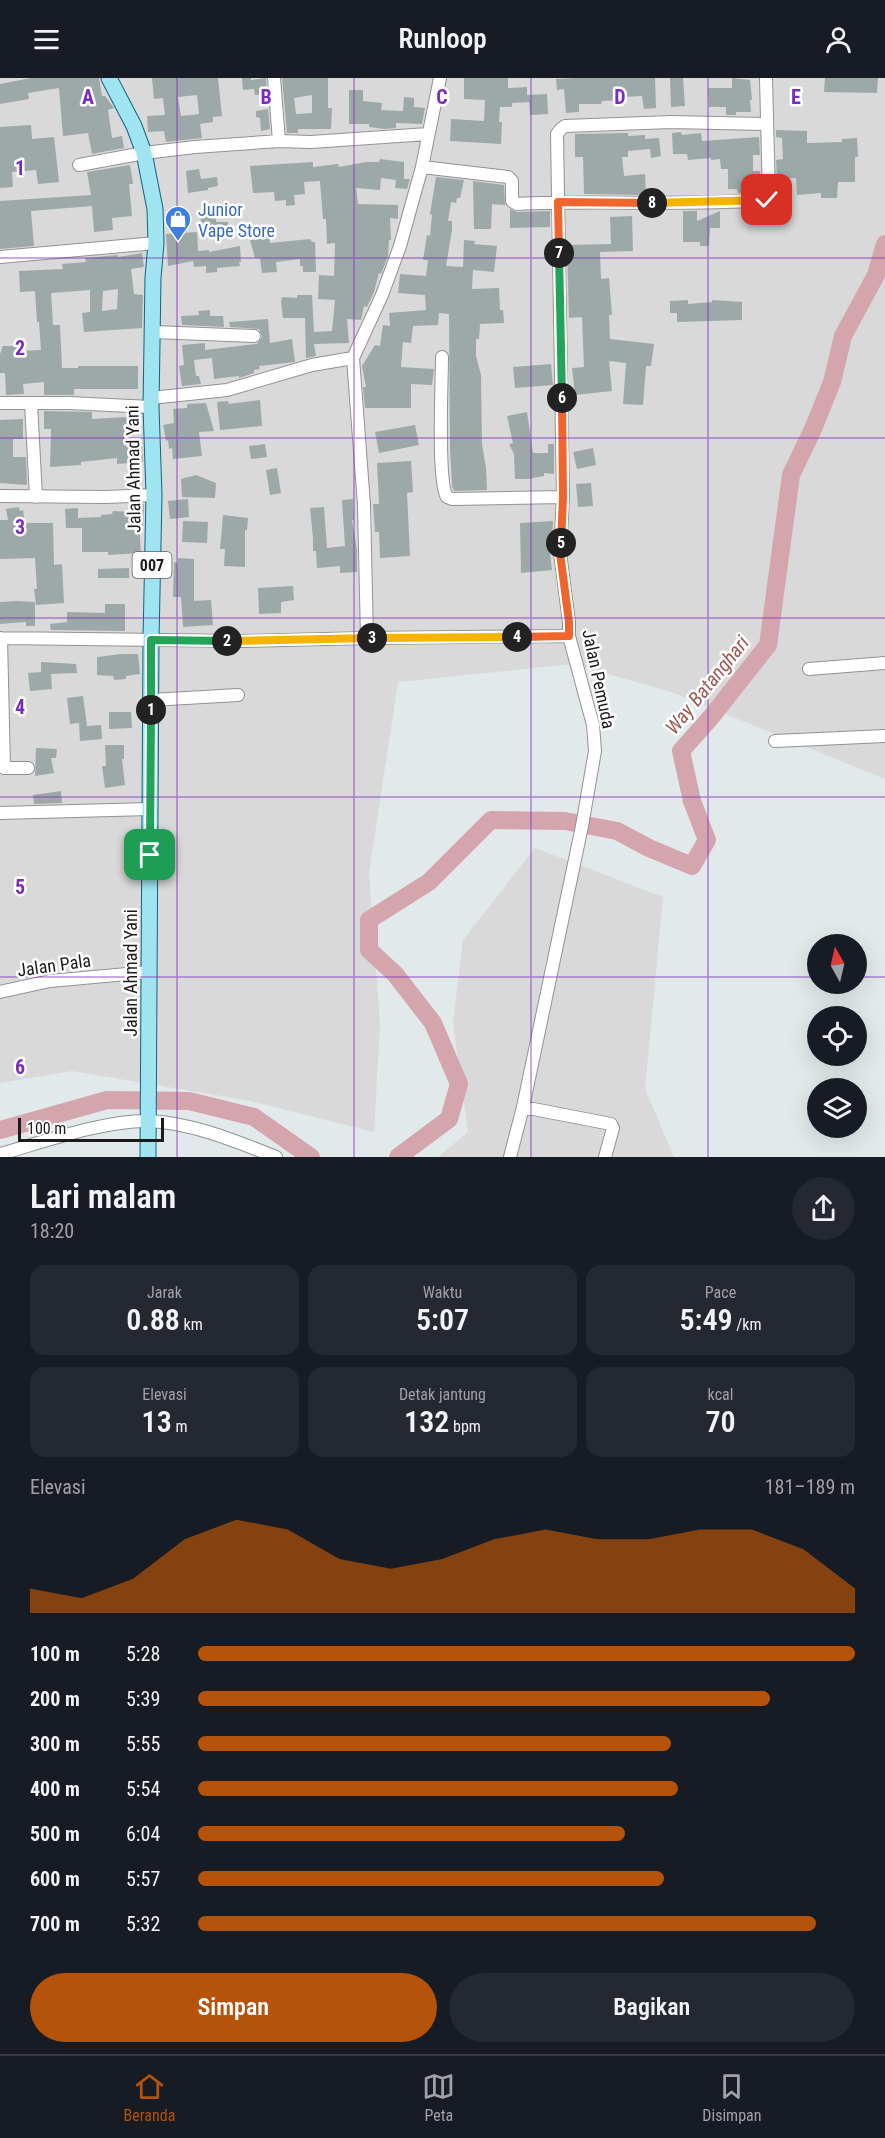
<!DOCTYPE html>
<html lang="id">
<head>
<meta charset="utf-8">
<style>
	body { margin:0; font-family:"Roboto Condensed",sans-serif; background:#242831; color:#f1f3f6; height:100vh; display:flex; flex-direction:column; font-size:22px; white-space:nowrap }
	* { box-sizing:border-box; margin:0 }
	p { font-size:20px; color:#9ea1a6 }
	.icon { flex:none; width:33px; height:33px; fill:none; stroke:currentColor; stroke-width:2; stroke-linecap:round; stroke-linejoin:round }
	.map { position:relative; height:1079px; overflow:hidden }
	.side { display:flex; flex-direction:column; background:#171b24; flex:1 }
	.side>* { flex:none }
	.needle { width:39px; rotate:352deg }
	.controls { position:absolute; left:807px; top:856px; display:grid; gap:12px }
	.controls a { display:grid; place-items:center; width:60px; height:60px; border-radius:50%; background:#171b24; box-shadow:0 6px 24px #0002; font-size:30px }
	.scale { position:absolute; left:18px; bottom:15px; width:146px; box-sizing:border-box; padding-left:6px; border:3px solid #1b1b1b; border-top:0; font-size:16px; line-height:21px; white-space:nowrap; color:#1b1b1b; -webkit-text-stroke:4px #fff; paint-order:stroke }
	.pin { position:absolute; display:grid; place-items:center; width:51px; height:51px; color:#fff; margin:-26px; border-radius:12px; box-shadow:0 3px 9px #0006 }
	.km { position:absolute; width:30px; height:30px; margin:-15px; border-radius:50%; background:#222; color:#fff; font-size:16px; line-height:30px; text-align:center }
	.round { display:grid; place-items:center; flex:none; width:63px; height:63px; border-radius:32px; background:#242831 }
	.summary { display:flex; align-items:center; justify-content:space-between; height:102px; padding:0 30px }
	h1 { font-size:33px; font-weight:600; line-height:45px }
	.metrics { display:grid; grid-template-columns:repeat(3,1fr); gap:9px; height:102px; padding:6px 30px }
	.metrics div { display:grid; align-content:center; border-radius:15px; background:#242831; text-align:center }
	.metrics b { font-size:30px; font-weight:600 }
	.metrics small { font-size:16px; font-weight:400 }
	.metrics p { font-size:16px }
	.chart { height:168px; padding:12px 30px }
	.chart p { display:flex; justify-content:space-between }
	.chart svg { width:100%; height:108px; margin-top:6px; fill:#b45309; opacity:.7 }
	.button { display:flex; gap:12px; margin-top:auto; padding:12px 30px }
	.button a { flex:1; height:69px; border-radius:36px; background:#b45309; color:#fff; font-size:24px; font-weight:600; line-height:69px; text-align:center }
	.button a+a { background:#242831; color:#f1f3f6 }
	ul { padding:0 30px; list-style:none; font-size:20px }
	li { display:grid; grid-template-columns:96px 72px 1fr; align-items:center; height:45px }
	li i { height:15px; border-radius:8px; background:#b45309 }
	header { display:flex; justify-content:space-between; align-items:center; height:78px; padding:0 30px; background:#171b24; font-size:27px; font-weight:600 }
	.tab-bar { display:flex; justify-content:space-around; align-items:center; height:84px; border-top:2px solid #363941; background:#171b24; font-size:16px; color:#9ea1a6 }
	.tab-bar a { display:grid; justify-items:center; gap:3px }
	.tab-bar .current { color:#b45309 }
	.map>svg:first-child { display:block }
</style>
</head>
<body>
<header><svg class="icon" aria-label="menu" viewBox="0 0 24 24"><path d="M4 6h16M4 12h16M4 18h16"/></svg>Runloop<svg class="icon" aria-label="person" viewBox="0 0 24 24"><circle cx="12" cy="8" r="4"/><path d="M4 21q1-7 8-7t8 7"/></svg></header>
<div class="map">
<svg width="885" height="1079" viewBox="0 0 885 1079">
	<rect width="100%" height="100%" fill="#e1e9eb"/>
	<!-- residential -->
	<path fill="#d8d9d8" d="M0 0H885V701L671 614 573 586 398 604 369 795 380 946 374 1054 251 1023 72 993 0 1005Z
		M535 770 663 819 645 1011 674 1079H438L468 1054 453 945 463 862Z"/>
	<g fill="none" stroke-linecap="round" stroke-linejoin="round">
		<!-- river -->
		<path stroke="#d5a5ae" stroke-width="18" d="M0 1052 107 1022 189 1023 254 1039 311 1079
			M398 1079 449 1041 459 1006 433 945 395 896 369 872V842L429 804 491 742 565 743 617 753 649 770 692 788 707 762 692 723 681 673 712 638 768 567 791 397 813 351 832 304 843 258 876 197 885 166"/>
	</g>
	<!-- building -->
	<path fill="#9da9a9" fill-rule="evenodd" d="M31 0H99L102 18H105L114 30 108 32 112 60 122 58 124 70 92 76 88 55 63 58 59 10 28 15 29 21 0 26V6Z
		M152 0H218L222 38 213 39V44L200 46 202 60 166 64 164 53 148 54 147 38 165 37 163 20 154 21ZM197 17 199 36 181 38 178 19Z
		M242 0H251V2L266 0 267 16 255 17 254 11 243 12Z
		M282 0H328V30H332L331 51H298V55H287ZM312 17V35L296 36 294 20Z
		M464 0H508V10L527 9V17L547 16 548 36 530 37 529 24 512 25V29H500L499 44H502L501 66 450 63 451 41 484 43 485 22 464 21Z
		M575 0H655L656 30 644 31 642 18 624 19V22L602 23 601 26H579V34L566 35 564 11 557 12 556 1Z
		M670 0H683L685 28 671 29Z
		M732 0 750 2 752 22H750L751 34H736V37H726V29H709L708 10H732Z
		M825 0H878L877 15 824 14Z
		M349 12H363V23L382 25 381 32 403 33 404 19 414 20V29L425 30 422 46 396 45V50L384 51 369 49V46H349Z
		M268 31 270 51 261 53 260 40 256 39V33Z
		M31 47 32 61 54 59 59 104 38 106 36 92 12 94 13 109 0 110V49Z
		M776 52 807 53V65H809L842 64V61L857 60 858 79H855V104H838L837 120H821V115L797 117 796 100 777 101 776 82 783 81 782 60 776 59Z
		M681 54 682 57 701 55 702 63 759 59 760 77H753V93H760L761 114 738 115 737 111H728V91H721L720 81 711 82V80L688 82 687 76H673L672 55Z
		M628 55V58L645 57V61L659 60 661 78 651 80 650 71 628 73V79H622L624 98 645 96 646 117 584 116 583 79H575V56Z
		M380 81 404 84V101H410L407 111 395 110 396 102 381 100 380 112 356 110 358 126 398 127V141L390 140 391 162H389L388 178 381 196 379 195 374 214 367 229 364 228 361 242 347 241 349 265 314 266 316 278 306 280 305 240H283L281 224 282 219 297 220V217H312L314 254 332 253 335 222 318 221 319 197 334 198 335 165 327 166 326 141H323L320 103 304 104 305 116 294 117 295 127 286 128V122L275 123 274 114 253 115 250 88 313 84V89L338 86 339 89 366 84H379Z
		M130 87 133 106H129L132 138 112 140 113 152 94 154 92 128 31 133 34 168 0 171V123L91 117 87 94Z
		M199 91 201 101 217 99 218 108 208 110V112L188 115 186 93Z
		M436 99 464 102 460 120H457L456 125 451 124 448 143H452V152L446 188 463 189 464 162 475 163 474 166 497 168 494 194 473 192 472 211 499 210 500 232H503L504 245 480 246 479 261H476V278L481 297 482 366 486 390 487 412 454 413 452 408 450 370 449 236 439 235 438 247 413 248 411 265 403 264 401 289 434 291 432 307 411 306V330H365L363 309H366L362 288 375 267 380 268 383 247 390 248 389 235 426 232 425 217 398 215 400 196 426 198 428 182H423L427 157 430 158 432 137 430 136Z
		M473 103 504 107 505 127 492 126 491 151H474Z
		M510 131 517 134 550 133V149L510 150Z
		M683 133H697V143L720 133V150H710L709 168H700V164H683Z
		M216 134V144H228L229 154 202 155 200 135Z
		M632 138 633 173 600 174 601 201 609 200 612 237H609L610 261 654 266 651 288H646L643 327 623 326 626 285 609 283 612 313 575 317 572 290 584 289 582 239 569 240 567 167 611 166 610 139Z
		M197 154 198 173 209 172V174L240 168 241 184H239L240 188 217 190V194L206 195V188L194 189 193 183 168 188 166 156Z
		M256 157H269L270 165 310 161 312 164H315L316 194H303V188H300V181L276 184 277 194 262 195 260 180H255L250 162H256Z
		M142 175 144 189 131 191 134 216 143 217 142 250 84 254 82 235 90 234V212L51 215 53 247H60L62 290H78V288H138V311H74V317H44V304L23 306 24 316 6 317 5 295H0V276L3 268H19V273L41 272 39 244H37L35 213 20 214 19 193 63 191 62 186 86 184 85 180 118 177V179ZM118 211 117 231 102 233 103 213Z
		M688 222V226L712 224V222L742 224V242L677 244V235H670V223Z
		M210 232V238H223L224 249 182 247 181 238 199 237 198 233Z
		M268 241 270 265 292 261 295 284 259 288 260 291 254 292V295L239 300V298L214 301 212 280 194 282 196 298H199L201 306 182 308 179 288 184 287 182 267 205 265V272L257 266 262 259 259 251 230 249 229 244Z
		M551 286 553 307 515 310 513 289Z
		M260 322 262 348 220 352 217 324 228 323 229 326Z
		M206 325 214 353 199 354 202 378 173 381 172 370 169 371 168 362 166 363 163 347 174 345 173 331 187 330V326Z
		M44 333 92 334V341L126 339 127 343H131L132 353 126 354V369L142 368 143 384 117 386V380L81 384V387L50 389 51 351H44Z
		M527 334 533 375H548V366H554V396L544 395V398L528 401H515L514 376 509 366 513 365 507 338Z
		M23 341V361H13V379H26L27 407 0 405V342Z
		M415 347 419 367 379 375 375 354Z
		M265 366 267 379 251 381 249 368Z
		M593 370 596 387 577 391 573 374Z
		M411 383 413 414 407 415 410 478 380 480 379 454H375L373 426H379L377 385Z
		M277 390 281 415 270 417 266 392Z
		M196 397 216 405 215 420 182 419 181 401Z
		M591 405 593 428 578 429 576 406Z
		M188 421 189 439 170 441 168 423Z
		M353 421 354 442H352L357 472V494L340 495V488L317 490 316 473H313V460L310 430 324 429 327 470 345 468 342 422Z
		M135 426H144L143 447H139L141 475 108 477V474H82V450H66L65 431 78 430V440L101 439V437L112 436 113 433 134 434Z
		M19 429 20 433 23 432 25 445H53L54 487 62 486 64 525 36 527 34 511H37L35 480 0 481V442H8L6 431Z
		M223 437 248 440 247 452H245V489L224 488 225 471H220Z
		M183 443 208 444 207 465 182 464Z
		M553 443 552 467H549L552 492 521 495 520 445Z
		M178 480 194 481V523L211 522 213 547 183 549 181 519H173L174 484 178 485Z
		M129 490V500H98V491Z
		M293 508 294 522 281 524V535L259 536 258 510Z
		M18 523 35 524V548H26V544L0 546V524Z
		M105 526H125V553L51 552 50 546 67 544V534L105 535Z
		M121 576H138L140 596 126 598V601L114 602 113 598 97 597V579Z
		M41 584 76 586 77 595 51 596 52 611 30 613 28 595 41 594Z
		M83 618 87 648 101 647 102 661 80 663 79 645 70 646 67 620Z
		M109 634H131L132 650 109 651Z
		M105 667H124V681H122L125 707 105 710 102 688H106Z
		M36 670 57 671 56 680H51L54 695 35 698Z
		M61 713 62 725 34 726 33 717Z"/>
	<g fill="none" stroke-linecap="round" stroke-linejoin="round">
		<!-- minor casing -->
		<g stroke="#929292" stroke-width="14">
			<path id="minor" d="M274 0 279 63
				M79 87 144 75 195 69 279 63 311 64 428 56
				M422 89 508 99 512 103V123L517 126C600 122 683 128 766 122L769 120 766 0
				M0 179 156 165
				M153 254 254 258
				M442 279C442 303 437 404 447 419L452 421 563 419
				M151 320 227 312 312 287 353 280
				M0 325H69L151 329
				M31 325 36 419
				M0 418 106 419 154 417
				M0 560 243 563 367 560 569 558
				M1 560 4 690H28
				M367 560 364 427 353 280 382 217 400 168 422 89 440 0
				M809 591 885 585
				M151 622 238 617
				M775 663 885 658
				M0 735 150 731
				M0 914 50 903 149 894
				M523 1029 611 1046 613 1050 605 1079
				M0 1076C43 1064 105 1042 148 1043 190 1044 238 1064 276 1079
				M510 1079 523 1029 582 748 595 673 593 647 569 558V544L560 475 563 419 557 56 561 51 565 48 671 44 767 46"/>
		</g>
		<!-- major casing -->
		<g stroke="#0f6582" stroke-width="17">
			<path id="major" d="M109 0 134 48 144 75 155 131 156 165 153 200 151 329 154 417 151 562 148 1079"/>
		</g>
		<!-- minor -->
		<use href="#minor" stroke="#fff" stroke-width="12"/>
		<!-- major -->
		<use href="#major" stroke="#a0e4f1" stroke-width="15"/>
	</g>
	<g fill="none" stroke-linecap="round" stroke-linejoin="round">
		<!-- split-1 casing -->
		<g stroke="#fff" stroke-width="12">
			<path id="split-1" d="M150 777 151 632"/>
		</g>
		<!-- split-2 casing -->
		<g stroke="#fff" stroke-width="12">
			<path id="split-2" d="M151 632V562L227 563"/>
		</g>
		<!-- split-3 casing -->
		<g stroke="#fff" stroke-width="12">
			<path id="split-3" d="M227 563 372 560"/>
		</g>
		<!-- split-4 casing -->
		<g stroke="#fff" stroke-width="12">
			<path id="split-4" d="M372 560 517 559"/>
		</g>
		<!-- split-5 casing -->
		<g stroke="#fff" stroke-width="12">
			<path id="split-5" d="M517 559 569 558V544L560 475 561 465"/>
		</g>
		<!-- split-6 casing -->
		<g stroke="#fff" stroke-width="12">
			<path id="split-6" d="M561 465 563 419 562 320"/>
		</g>
		<!-- split-7 casing -->
		<g stroke="#fff" stroke-width="12">
			<path id="split-7" d="M559 175 562 320"/>
		</g>
		<!-- split-8 casing -->
		<g stroke="#fff" stroke-width="12">
			<path id="split-8" d="M559 175 558 124 652 125"/>
		</g>
		<!-- split-9 casing -->
		<g stroke="#fff" stroke-width="12">
			<path id="split-9" d="M652 125 767 122"/>
		</g>
		<!-- split-1 -->
		<use href="#split-1" stroke="#22a559" stroke-width="8"/>
		<!-- split-2 -->
		<use href="#split-2" stroke="#22a559" stroke-width="8"/>
		<!-- split-3 -->
		<use href="#split-3" stroke="#f5b400" stroke-width="8"/>
		<!-- split-4 -->
		<use href="#split-4" stroke="#f5b400" stroke-width="8"/>
		<!-- split-5 -->
		<use href="#split-5" stroke="#f0652b" stroke-width="8"/>
		<!-- split-6 -->
		<use href="#split-6" stroke="#f0652b" stroke-width="8"/>
		<!-- split-7 -->
		<use href="#split-7" stroke="#22a559" stroke-width="8"/>
		<!-- split-8 -->
		<use href="#split-8" stroke="#f0652b" stroke-width="8"/>
		<!-- split-9 -->
		<use href="#split-9" stroke="#f5b400" stroke-width="8"/>
	</g>
	<!-- grid -->
	<path fill="none" stroke="#7b2cbf" stroke-width="1.5" stroke-opacity="0.55" d="M177 0V1079M354 0V1079M531 0V1079M708 0V1079M0 180H885M0 360H885M0 540H885M0 719H885M0 899H818M856 899H885"/>
	<!-- icons -->
	<defs>
		<g id="shop-pin" transform="scale(1.35)"><path d="M0 17L-7.5 6A9.5 9.5 0 1 1 7.5 6Z" fill="#3f7fe0" stroke="#fff"/><path d="M-5-2.5h2.3a2.7 3.5 0 0 1 5.4 0H5L5.5 6h-11ZM-1.5-2.5h3a1.5 2.3 0 0 0-3 0Z" fill="#fff"/></g>
	</defs>
	<g fill-rule="evenodd">
		<use href="#shop-pin" x="178" y="141"/>
	</g>
	<g text-anchor="middle" dominant-baseline="central" stroke-width="5" stroke-linejoin="round" paint-order="stroke">
		<!-- shield labels -->
		<rect fill="#fff" stroke="#5f5f5f" stroke-width="1.5" x="132.5" y="474" width="39" height="26" rx="4.5"/>
		<g font-size="16" font-weight="bold" fill="#1b1b1b">
			<text x="152" y="487">007</text>
		</g>
		<!-- shop labels -->
		<g font-size="18" fill="#366cbe" stroke="#fff" text-anchor="start">
			<text x="198" y="131">Junior<tspan x="198" dy="21">Vape Store</tspan></text>
		</g>
		<!-- street labels -->
		<g font-size="18" fill="#1b1b1b" stroke="#fff">
			<text transform="translate(133 391) rotate(-91)">Jalan Ahmad Yani</text>
			<text transform="translate(599 601) rotate(78)">Jalan Pemuda</text>
			<text transform="translate(54 887) rotate(-8)">Jalan Pala</text>
			<text transform="translate(130 895) rotate(-90)">Jalan Ahmad Yani</text>
		</g>
		<!-- water labels -->
		<g font-size="20" font-style="italic" fill="#9f5952" stroke="#fff">
			<text transform="translate(707 607) rotate(-51)">Way Batanghari</text>
		</g>
	</g>
	<g font-size="20" text-anchor="middle" font-weight="bold" fill="#7b2cbf" stroke="#fff" stroke-width="5" stroke-linejoin="round" paint-order="stroke">
		<text x="88" y="26">A</text>
		<text x="266" y="26">B</text>
		<text x="442" y="26">C</text>
		<text x="620" y="26">D</text>
		<text x="796" y="26">E</text>
		<text x="20" y="97">1</text>
		<text x="20" y="277">2</text>
		<text x="20" y="456">3</text>
		<text x="20" y="636">4</text>
		<text x="20" y="816">5</text>
		<text x="20" y="996">6</text>
	</g>
</svg>
<div class="controls">
<a><svg class="needle" viewBox="-14 -14 28 28"><path d="M0-13l5 13h-10z" fill="#e53935"/><path d="M0 13l5-13h-10z" fill="#9ea1a6"/></svg></a>
<a><svg class="icon" aria-label="locate" viewBox="0 0 24 24"><circle cx="12" cy="12" r="6"/><path d="M12 2v4M12 18v4M2 12h4M18 12h4"/></svg></a>
<a><svg class="icon" aria-label="layers" viewBox="0 0 24 24"><path d="M12 4l9 5-9 5-9-5zM3 14l9 5 9-5"/></svg></a>
</div>
<div class="scale">100 m</div>
<div class="pin" style="left:150px;top:777px;background:#1e9e55"><svg class="icon" aria-label="arrive" viewBox="0 0 24 24"><path d="M6 21V4h12l-3 4 3 4H6"/></svg></div>
<div class="pin" style="left:767px;top:122px;background:#d93025"><svg class="icon" aria-label="check" viewBox="0 0 24 24"><path d="M5 12l5 5 9-10"/></svg></div>
<b class="km" style="left:151px;top:632px">1</b>
<b class="km" style="left:227px;top:563px">2</b>
<b class="km" style="left:372px;top:560px">3</b>
<b class="km" style="left:517px;top:559px">4</b>
<b class="km" style="left:561px;top:465px">5</b>
<b class="km" style="left:562px;top:320px">6</b>
<b class="km" style="left:559px;top:175px">7</b>
<b class="km" style="left:652px;top:125px">8</b>
</div>
<section class="side">
<div class="summary"><div><h1>Lari malam</h1><p>18:20</p></div><a class="round"><svg class="icon" aria-label="share" viewBox="0 0 24 24"><path d="M12 15V3M7 8l5-5 5 5M5 13v7h14v-7"/></svg></a></div>
<div class="metrics">
<div><p>Jarak</p><b>0.88<small> km</small></b></div>
<div><p>Waktu</p><b>5:07</b></div>
<div><p>Pace</p><b>5:49<small> /km</small></b></div>
</div>
<div class="metrics">
<div><p>Elevasi</p><b>13<small> m</small></b></div>
<div><p>Detak jantung</p><b>132<small> bpm</small></b></div>
<div><p>kcal</p><b>70</b></div>
</div>
<div class="chart"><p><span>Elevasi</span>181–189 m</p>
<svg viewBox="0 0 160 44" preserveAspectRatio="none"><path d="M0 44V34L10 38L20 30L30 14L40 6L50 10L60 22L70 26L80 22L90 14L100 10L110 14L120 14L130 10L140 10L150 18L160 34V44z"/></svg>
</div>
<ul>
<li><b>100 m</b>5:28<i style="width:100%"></i></li>
<li><b>200 m</b>5:39<i style="width:87%"></i></li>
<li><b>300 m</b>5:55<i style="width:72%"></i></li>
<li><b>400 m</b>5:54<i style="width:73%"></i></li>
<li><b>500 m</b>6:04<i style="width:65%"></i></li>
<li><b>600 m</b>5:57<i style="width:71%"></i></li>
<li><b>700 m</b>5:32<i style="width:94%"></i></li>
</ul>
<div class="button"><a>Simpan</a><a>Bagikan</a></div>
</section>
<nav class="tab-bar">
<a class="current"><svg class="icon" aria-label="home" viewBox="0 0 24 24"><path d="M3 11l9-7 9 7M6 9v11h12V9"/></svg>Beranda</a>
<a><svg class="icon" aria-label="map" viewBox="0 0 24 24"><path d="M3 6l6-2 6 2 6-2v14l-6 2-6-2-6 2zM9 4v14M15 6v14"/></svg>Peta</a>
<a><svg class="icon" aria-label="saved" viewBox="0 0 24 24"><path d="M7 4h10v16l-5-4-5 4z"/></svg>Disimpan</a>
</nav>
</body>
</html>
